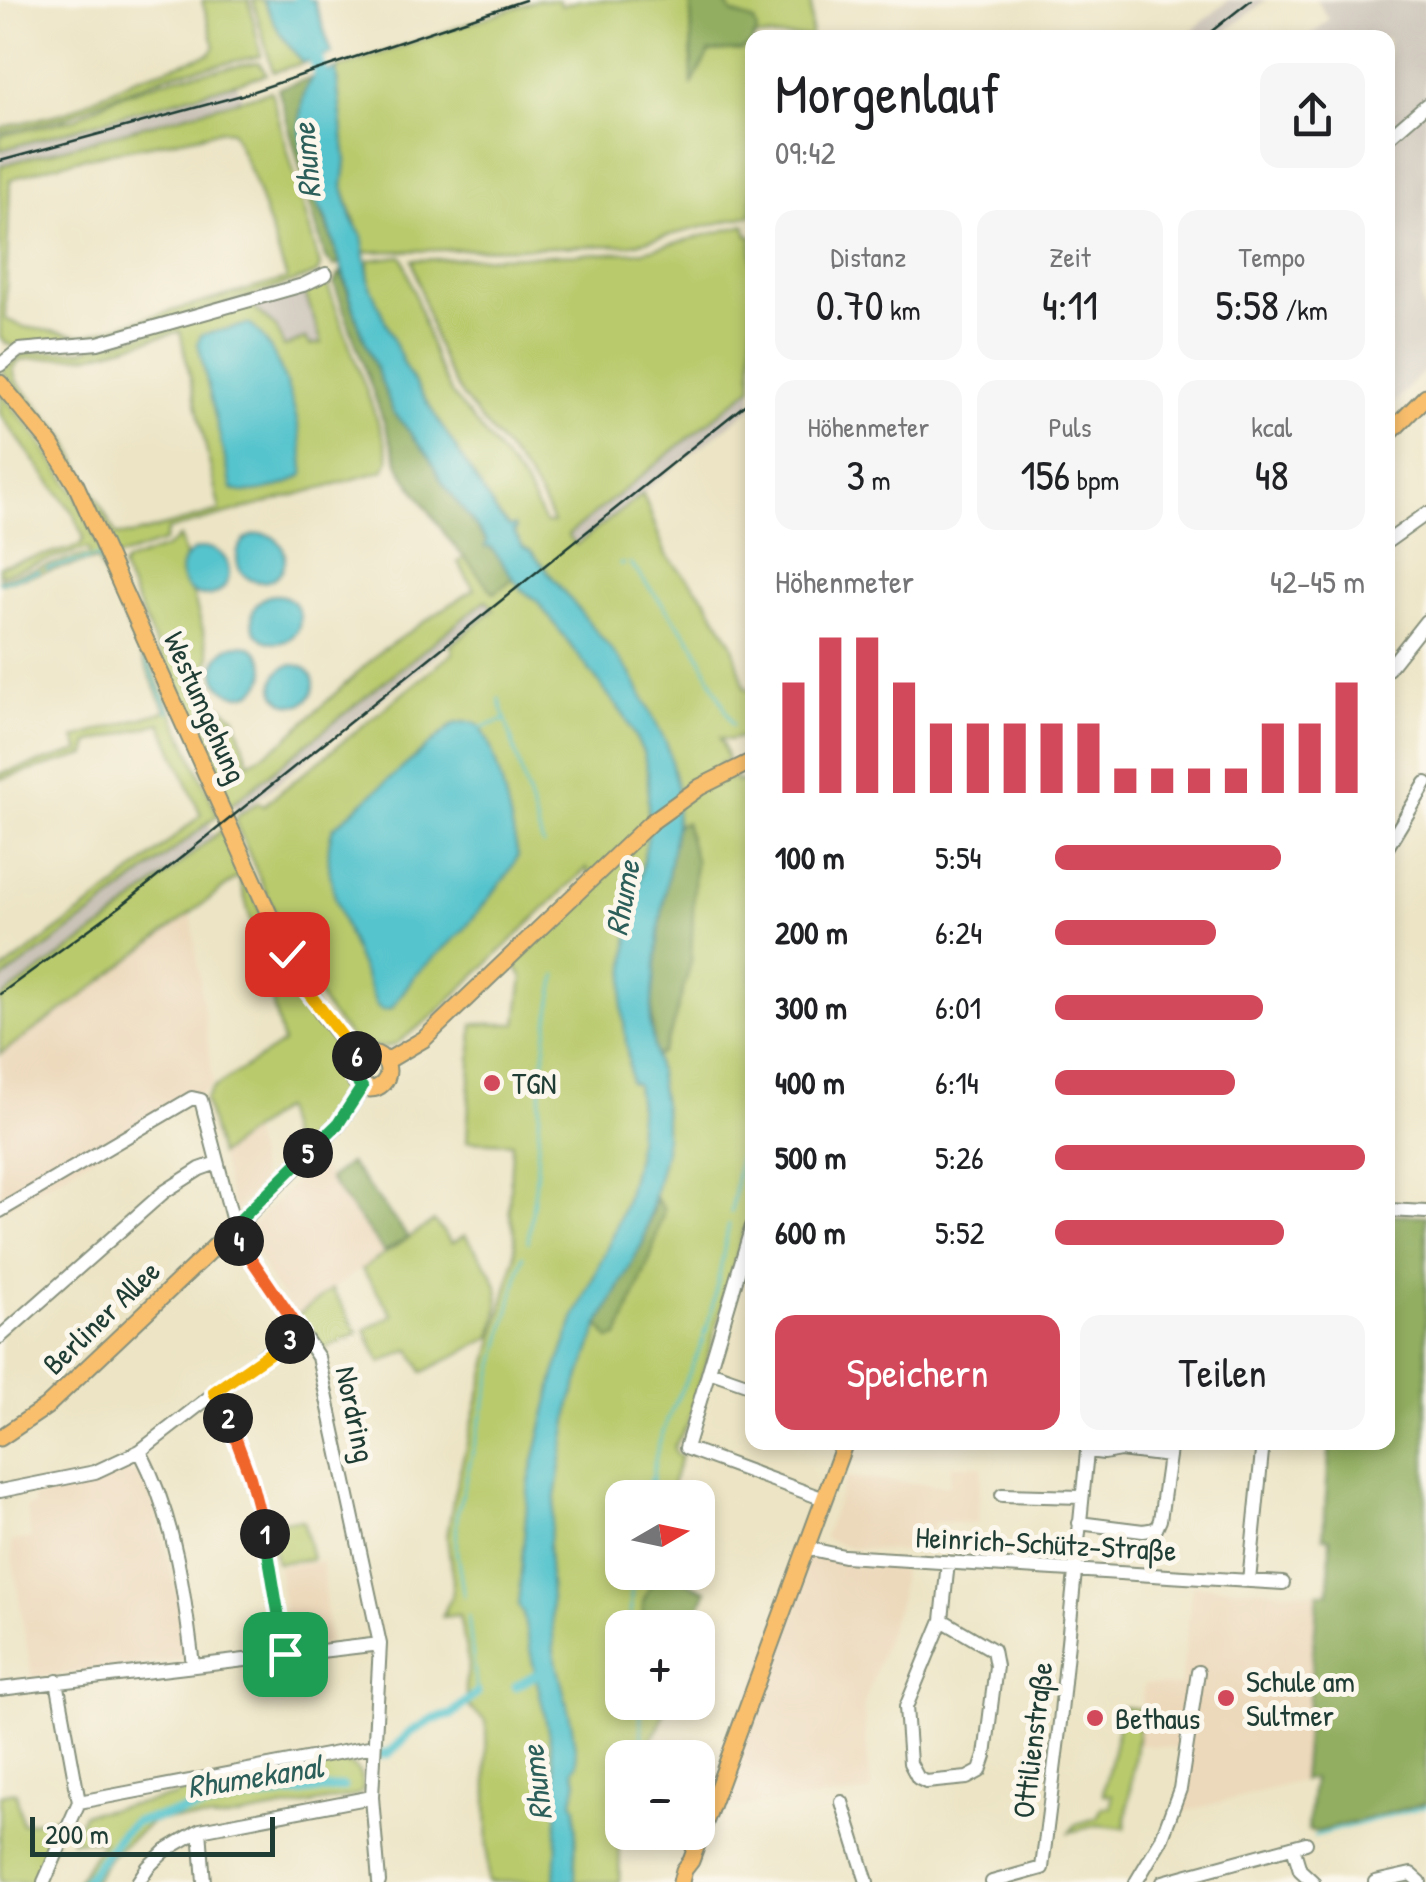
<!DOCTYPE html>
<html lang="de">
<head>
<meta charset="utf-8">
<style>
	body { margin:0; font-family:"Patrick Hand",sans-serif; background:#f6f6f6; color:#202124; height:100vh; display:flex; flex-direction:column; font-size:38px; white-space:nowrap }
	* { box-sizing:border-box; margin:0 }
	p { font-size:32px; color:#757577 }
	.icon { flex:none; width:55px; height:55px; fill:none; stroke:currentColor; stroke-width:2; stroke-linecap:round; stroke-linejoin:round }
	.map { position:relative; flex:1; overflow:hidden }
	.sheet { position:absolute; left:745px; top:30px; width:650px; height:1420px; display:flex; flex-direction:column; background:#fff; border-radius:20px; box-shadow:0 5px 15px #0003 }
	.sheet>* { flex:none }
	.needle { width:65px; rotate:81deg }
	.controls { position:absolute; left:605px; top:1480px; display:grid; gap:20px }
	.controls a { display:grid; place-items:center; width:110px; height:110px; border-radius:20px; background:#fff; box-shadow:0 5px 15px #0003; font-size:50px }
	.scale { position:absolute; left:30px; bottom:25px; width:245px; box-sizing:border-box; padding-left:10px; border:5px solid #1f3d34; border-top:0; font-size:28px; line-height:35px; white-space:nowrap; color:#1f3d34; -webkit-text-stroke:8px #fbf7ec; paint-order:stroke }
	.pin { position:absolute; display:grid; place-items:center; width:85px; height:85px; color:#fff; margin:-42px; border-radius:20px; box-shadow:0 5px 15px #0006 }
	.km { position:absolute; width:50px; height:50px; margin:-25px; border-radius:50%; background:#222; color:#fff; font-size:28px; line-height:50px; text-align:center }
	.round { display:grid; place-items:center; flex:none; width:105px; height:105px; border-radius:20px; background:#f6f6f6 }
	.head { display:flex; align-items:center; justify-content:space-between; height:170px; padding:0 30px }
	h1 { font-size:55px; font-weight:600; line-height:75px }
	.stats { display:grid; grid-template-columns:repeat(3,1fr); gap:15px; height:170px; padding:10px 30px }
	.stats div { display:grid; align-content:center; border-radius:20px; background:#f6f6f6; text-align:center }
	.stats b { font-size:42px; font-weight:600 }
	.stats small { font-size:28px; font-weight:400 }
	.stats p { font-size:28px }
	.chart { height:280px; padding:20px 30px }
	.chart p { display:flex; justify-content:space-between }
	.chart svg { width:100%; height:180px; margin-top:10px; stroke:#d1495b; stroke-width:6 }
	.primary-button { display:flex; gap:20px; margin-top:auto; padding:20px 30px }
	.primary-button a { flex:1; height:115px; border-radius:20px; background:#d1495b; color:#fff; font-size:40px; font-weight:600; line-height:115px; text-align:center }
	.primary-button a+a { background:#f6f6f6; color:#202124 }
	ul { padding:0 30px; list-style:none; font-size:32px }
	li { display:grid; grid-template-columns:160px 120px 1fr; align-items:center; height:75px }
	li i { height:25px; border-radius:12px; background:#d1495b }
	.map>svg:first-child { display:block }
</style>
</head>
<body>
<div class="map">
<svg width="1426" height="1882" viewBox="0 0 1426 1882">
	<rect width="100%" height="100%" fill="#fbf7ec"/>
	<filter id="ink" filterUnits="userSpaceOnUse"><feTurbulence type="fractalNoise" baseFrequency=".01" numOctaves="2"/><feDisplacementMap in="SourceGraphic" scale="20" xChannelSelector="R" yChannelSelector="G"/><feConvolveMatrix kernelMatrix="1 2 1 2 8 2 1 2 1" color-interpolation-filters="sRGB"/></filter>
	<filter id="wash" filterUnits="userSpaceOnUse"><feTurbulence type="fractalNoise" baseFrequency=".0048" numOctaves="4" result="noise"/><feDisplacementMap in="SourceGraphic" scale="40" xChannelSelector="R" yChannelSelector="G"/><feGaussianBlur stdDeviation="2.25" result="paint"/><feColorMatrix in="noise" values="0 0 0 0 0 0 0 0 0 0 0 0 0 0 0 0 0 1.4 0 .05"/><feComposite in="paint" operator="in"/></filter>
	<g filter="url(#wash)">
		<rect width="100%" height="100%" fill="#ece4c4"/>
		<!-- built -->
		<path fill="#ecd8ba" d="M191 911 213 1083 203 1092 0 1211V1054L76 1001Z
			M251 1131 262 1183 234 1211 219 1155Z
			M316 1161 384 1252 296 1316 272 1283 246 1236 247 1231Z
			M951 1464 982 1466 977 1523 934 1522 931 1553 852 1548 824 1538 846 1478 949 1486Z
			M128 1467 129 1474 141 1472 156 1512 180 1605 186 1652 182 1659 32 1678 10 1542 31 1538 26 1507 34 1506 33 1497 79 1487Z
			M802 1556 902 1563 900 1597 863 1707 871 1792 708 1811Z
			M322 1561 329 1644 292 1646 288 1640 278 1566Z
			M1192 1585 1318 1593 1302 1780 1175 1814 1190 1749 1136 1744 1144 1684 1181 1686Z"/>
		<!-- industrial -->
		<path fill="#cbc3b8" d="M1229 0H1266L1219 37 1183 38Z
			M1316 0H1426V267L1422 277 1421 301 1426 322V369L1388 409V38H1308L1329 19Z
			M237 83 243 100 0 166V150Z
			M304 290 323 343 284 347 251 306Z
			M752 387V407L575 545 567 535Z
			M487 599 494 609 238 815 233 803Z
			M209 823 213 837 108 923 0 998V981L99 909Z"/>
		<!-- green -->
		<path fill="#b9ca6d" stroke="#6c8450" stroke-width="2.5" fill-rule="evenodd" d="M202 0H249L261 56 174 73 112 96 67 117 0 133V128L66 112 134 79 210 54 215 47Z
			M253 0H263L281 35 303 63 273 72Z
			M537 0H559L561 6 580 0H691L692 82 709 52 742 50 752 44V215L629 245 365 252 343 187 346 161 336 69Z
			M724 0H811V37H755L757 31 732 13Z
			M259 62 267 74 0 150V136L74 119 116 97 175 77Z
			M271 91 320 266 317 273C271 292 52 360 13 346 8 345 4 341 0 338V166ZM222 130 232 131 253 178 287 279 83 336 24 327 5 319 10 180C78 153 151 148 222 130Z
			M745 225 748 236 752 237V387L568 535 576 545 643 494 666 555 705 598 732 643 745 688 752 690V735L728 740 720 738 728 759 719 764 727 780 735 777 737 782 752 779V1220L744 1230 688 1424 674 1447 676 1454 681 1456 668 1497 622 1498V1572L668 1573 706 1591 693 1627 622 1628V1702L667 1703 659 1727 638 1757 622 1758 619 1882H488L486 1721 469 1707 465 1685 469 1666 459 1615 442 1617 452 1595 453 1581 447 1537 454 1494 515 1258V1234L509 1210 512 1143 467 1141 473 1024H517L523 977 515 965 593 885 587 868 433 1016 396 1044 384 1048 355 1043 330 1014 297 963 235 822 238 815 259 802 263 806 453 653 451 645 494 609 486 600 227 808 122 568 126 562 166 548 180 537 185 557 180 573 182 581 193 594 210 656 205 677 217 703 235 717 249 763 283 742 382 650 474 589 458 562 509 527C473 488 357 309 369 260L401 256 404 260 436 362 451 393 524 483 545 523H553C533 471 490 436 459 391 434 353 425 302 412 260L640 252Z
			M319 284 328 286 385 441 389 460 383 471 168 530 164 542 116 558 51 433 2 371 23 353 83 350 251 306 276 327 284 347 306 338 310 345 322 343 304 290ZM180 331 220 511 133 535H116L64 435 17 382 13 370 19 361 27 359 89 356Z
			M0 393 31 428 75 493 218 815 99 909 0 981V973L118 885 201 815 161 723 89 743 86 755 0 779V774L80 751 75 738 166 711 97 559 0 583V579L90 554 88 548 0 575V566L69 549 80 545 84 538 74 514 0 414Z
			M224 828 290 975 343 1052 345 1091 341 1100 323 1124 293 1153 282 1108 219 1155 205 1100 212 1089 283 1043 239 876 76 1001 0 1054V999L108 923Z
			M434 1221 452 1243 465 1235C496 1279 507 1283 492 1337L423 1372 410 1349 381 1363 365 1330 393 1315 362 1269Z
			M332 1289 358 1333 320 1351 296 1316Z
			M303 1520 312 1559 276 1563 268 1521Z
			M1122 1707 1141 1709 1125 1828 1099 1825 1070 1832 1076 1824 1097 1818 1102 1807H1111L1112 1795 1103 1794C1109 1764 1117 1737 1122 1707Z
			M339 1762C355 1764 366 1775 362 1792L354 1796 222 1820 167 1819 152 1822 111 1855 93 1882H77L103 1840 71 1841 83 1814 173 1797 191 1788Z
			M16 1792 22 1824 66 1815 36 1882H0V1795Z"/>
		<!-- forest -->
		<path fill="#92ae60" stroke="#58764a" stroke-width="2.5" d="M691 0H724L732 13 754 21 757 31 752 44 742 50 709 52 692 85Z
			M311 78C280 134 323 208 340 263L335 266 325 258 278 88Z
			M341 272 360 328 393 411 428 455 442 482 514 578 494 593 447 537 401 470 334 283Z
			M685 822 695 860 691 962 671 1032 661 1054 654 1056C646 980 664 901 676 825Z
			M349 1163 408 1237 384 1252 329 1179Z
			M656 1198 664 1210 651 1256 618 1337 609 1339 599 1325 643 1242Z
			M1388 1214 1426 1216V1803L1317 1832 1308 1830 1313 1778 1302 1780 1318 1593H1329L1330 1539 1323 1537 1330 1443 1388 1442Z
			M656 1573H668L706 1591 693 1627H642L643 1602Z"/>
		<!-- water -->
		<path fill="#57c4cd" stroke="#3b8080" stroke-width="2.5" d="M263 0H314L332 54 303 63 281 35Z
			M336 69 346 161 343 187 353 222 362 236 370 286 407 371 498 515 509 527 514 526 516 530 513 531 523 547 531 551 631 674 667 745 677 787 676 825 660 925 650 1024 665 1116V1150L643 1242 599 1325 571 1402 548 1547 554 1652 572 1726 577 1763 573 1770 577 1780 573 1801 576 1806 575 1882H555C557 1844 559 1803 554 1765 547 1714 531 1664 523 1613L518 1605 529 1482 555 1374 575 1317 614 1233 626 1199 636 1157 639 1108 636 1084 630 1082V1076L622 1006 629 936 648 835V773L643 752 625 717 537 601 521 589 491 547H485L487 541 442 482 428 455 393 411 360 328 327 220C303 182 289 117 311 78Z
			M249 324C281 343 307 439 303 475 288 486 249 498 232 489L198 343 201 335Z
			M237 558a24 24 0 1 1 48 0a24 24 0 1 1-48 0Z
			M181 572a24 24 0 1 1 48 0a24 24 0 1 1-48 0Z
			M252 619a24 24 0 1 1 48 0a24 24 0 1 1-48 0Z
			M215 670a25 25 0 1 1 50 0a25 25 0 1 1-50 0Z
			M274 685a20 20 0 1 1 40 0a20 20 0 1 1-40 0Z
			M464 722C471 722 474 721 479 726 495 741 513 831 518 856L508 874 463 931 415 975 392 1008 382 1010 376 1005C360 958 314 876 333 828L444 732 454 724Z"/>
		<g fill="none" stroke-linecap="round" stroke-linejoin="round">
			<!-- stream -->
			<path stroke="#57c4cd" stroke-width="2.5" d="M630 563 694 644 733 725
				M620 564H624
				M47 569 99 556 169 712
				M0 582 39 571
				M499 698 543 845
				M479 728 505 720
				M731 1213 739 1159 752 1118
				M528 1242C531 1216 536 1190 537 1163 540 1099 543 1039 557 975
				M647 1498 650 1479
				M653 1498C647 1439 686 1390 704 1337 716 1301 721 1262 729 1224
				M464 1597 456 1549 457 1513 523 1256
				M468 1616 477 1693
				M630 1628 632 1572
				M640 1702 642 1742
				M1314 1836 1426 1806"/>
			<!-- canal -->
			<path stroke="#57c4cd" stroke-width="9" d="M516 1686 542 1671
				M380 1755 389 1753 411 1732 431 1720 451 1715 477 1693
				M84 1882 121 1834 135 1822 234 1801 343 1787"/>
			<!-- river -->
			<path stroke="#57c4cd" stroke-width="15" d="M300 0 326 94"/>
		</g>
	</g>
	<g filter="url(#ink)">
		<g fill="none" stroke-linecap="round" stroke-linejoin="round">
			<!-- minor casing -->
			<g stroke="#86907c" stroke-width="16">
				<path id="minor" d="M1388 138 1426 105
					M0 365 19 350 98 343 303 285 326 274
					M1388 541 1426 514
					M1388 669 1426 621
					M1388 846 1426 783
					M1388 1210 1426 1212
					M0 1211 192 1098 201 1100 237 1237 318 1357 380 1644 372 1797 379 1882
					M752 1226 686 1448 824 1499
					M0 1337 164 1192 200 1169 217 1163
					M709 1371 752 1386
					M214 1392C259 1474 270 1564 285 1654
					M140 1451C175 1519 184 1590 193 1665
					M1087 1451 1104 1453 1120 1450 1169 1456
					M0 1491 95 1472 140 1451 265 1354 301 1332
					M1002 1495 1082 1497
					M1079 1523 1143 1531 1156 1529 1160 1520 1171 1442
					M806 1548 844 1556 1283 1583
					M1249 1581 1263 1442
					M942 1620 993 1650 996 1666 985 1756 980 1771 967 1778 926 1782 918 1778 910 1763 906 1707 942 1620 948 1562
					M0 1689 380 1644
					M79 1802 374 1746
					M842 1802 867 1882
					M200 1830 204 1882
					M1293 1847 1300 1870 1313 1882
					M44 1882 79 1802 57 1681
					M138 1882 148 1867 166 1850 200 1830 372 1797
					M992 1882 1042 1868 1060 1722 1088 1442
					M1136 1882 1161 1840 1180 1789 1198 1672
					M1163 1882 1306 1843
					M1375 1882 1411 1874 1420 1882"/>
			</g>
			<!-- major casing -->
			<g stroke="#86907c" stroke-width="19">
				<path id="major" d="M0 383 50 443 76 485 287 954 322 1013 358 1058
					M1388 435 1426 396
					M352 1071a18 18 0 1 1 36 0a18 18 0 1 1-36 0Z
					M385 1062 424 1039 650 823 700 787 752 761
					M0 1438 46 1407 206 1255 338 1124 362 1087
					M681 1882 684 1870 691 1861 845 1442"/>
			</g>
			<!-- minor -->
			<use href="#minor" stroke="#fff" stroke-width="12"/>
			<!-- major -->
			<use href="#major" stroke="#f9bf6d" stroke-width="15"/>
			<!-- rail -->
			<path stroke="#1f3d34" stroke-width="2.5" d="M1203 38 1251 0
				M0 161 242 95 525 0
				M0 994 121 906 752 399"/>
		</g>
	</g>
	<g fill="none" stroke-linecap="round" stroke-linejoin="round" filter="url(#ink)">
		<!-- split-1 casing -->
		<g stroke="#fff" stroke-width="20">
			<path id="split-1" d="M265 1534 285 1654"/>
		</g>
		<!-- split-2 casing -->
		<g stroke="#fff" stroke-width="20">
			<path id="split-2" d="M228 1418 250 1477 265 1534"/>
		</g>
		<!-- split-3 casing -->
		<g stroke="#fff" stroke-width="20">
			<path id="split-3" d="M228 1418 214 1392 290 1339"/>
		</g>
		<!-- split-4 casing -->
		<g stroke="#fff" stroke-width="20">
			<path id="split-4" d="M239 1241 301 1332 290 1339"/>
		</g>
		<!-- split-5 casing -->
		<g stroke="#fff" stroke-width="20">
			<path id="split-5" d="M239 1241 232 1228 308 1153"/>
		</g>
		<!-- split-6 casing -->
		<g stroke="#fff" stroke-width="20">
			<path id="split-6" d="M308 1153 338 1124 362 1087 352 1076 357 1056"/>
		</g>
		<!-- split-7 casing -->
		<g stroke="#fff" stroke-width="20">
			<path id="split-7" d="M287 954 304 987 357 1056"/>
		</g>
		<!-- split-1 -->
		<use href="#split-1" stroke="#22a559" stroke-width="12"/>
		<!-- split-2 -->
		<use href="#split-2" stroke="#f0652b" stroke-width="12"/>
		<!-- split-3 -->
		<use href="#split-3" stroke="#f5b400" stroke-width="12"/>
		<!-- split-4 -->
		<use href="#split-4" stroke="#f0652b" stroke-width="12"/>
		<!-- split-5 -->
		<use href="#split-5" stroke="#22a559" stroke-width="12"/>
		<!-- split-6 -->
		<use href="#split-6" stroke="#22a559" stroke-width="12"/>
		<!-- split-7 -->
		<use href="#split-7" stroke="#f5b400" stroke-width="12"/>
	</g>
	<!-- markers -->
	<g fill="#d1495b" stroke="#fbf7ec" stroke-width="4">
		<circle cx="492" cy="1083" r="10"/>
		<circle cx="1226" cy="1698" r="10"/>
		<circle cx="1095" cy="1718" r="10"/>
	</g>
	<g text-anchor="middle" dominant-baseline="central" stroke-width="10" stroke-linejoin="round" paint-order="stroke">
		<!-- street labels -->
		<g font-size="30" fill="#1f3d34" stroke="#fbf7ec">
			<text transform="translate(206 707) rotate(66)">Westumgehung</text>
			<text transform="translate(101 1317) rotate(-44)">Berliner Allee</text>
			<text transform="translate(356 1414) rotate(78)">Nordring</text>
			<text transform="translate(1046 1543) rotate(3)">Heinrich-Schütz-Straße</text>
			<text transform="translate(1032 1740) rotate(-83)">Ottilienstraße</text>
		</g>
		<!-- poi labels -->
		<g font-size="30" fill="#1f3d34" stroke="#fbf7ec" text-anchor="start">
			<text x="512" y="1083">TGN</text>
			<text x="1246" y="1681">Schule am<tspan x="1246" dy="34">Sultmer</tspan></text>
			<text x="1115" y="1718">Bethaus</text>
		</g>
		<!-- water labels -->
		<g font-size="32" font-style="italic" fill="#2d5f5a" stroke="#fbf7ec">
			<text transform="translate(306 161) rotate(-95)">Rhume</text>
			<text transform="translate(622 898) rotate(-80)">Rhume</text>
			<text transform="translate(255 1776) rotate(-9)">Rhumekanal</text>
			<text transform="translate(536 1783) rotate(-97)">Rhume</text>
		</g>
	</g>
</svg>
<div class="controls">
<a><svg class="needle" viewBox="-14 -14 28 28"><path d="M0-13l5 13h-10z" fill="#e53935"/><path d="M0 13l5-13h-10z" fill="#757577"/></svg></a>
<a>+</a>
<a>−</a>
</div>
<div class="scale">200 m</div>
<div class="pin" style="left:285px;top:1654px;background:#1e9e55"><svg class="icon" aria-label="arrive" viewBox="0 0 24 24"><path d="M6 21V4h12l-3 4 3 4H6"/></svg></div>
<div class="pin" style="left:287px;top:954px;background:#d93025"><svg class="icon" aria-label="check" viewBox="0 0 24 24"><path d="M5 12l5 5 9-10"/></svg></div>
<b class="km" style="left:265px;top:1534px">1</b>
<b class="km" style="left:228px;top:1418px">2</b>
<b class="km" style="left:290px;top:1339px">3</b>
<b class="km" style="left:239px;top:1241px">4</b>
<b class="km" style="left:308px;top:1153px">5</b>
<b class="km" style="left:357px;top:1056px">6</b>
<section class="sheet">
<div class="head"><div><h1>Morgenlauf</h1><p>09:42</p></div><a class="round"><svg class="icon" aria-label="share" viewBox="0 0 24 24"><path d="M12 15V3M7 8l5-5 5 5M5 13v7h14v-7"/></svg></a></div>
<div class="stats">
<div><p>Distanz</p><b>0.70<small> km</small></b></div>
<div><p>Zeit</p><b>4:11</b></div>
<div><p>Tempo</p><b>5:58<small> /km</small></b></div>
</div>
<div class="stats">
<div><p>Höhenmeter</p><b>3<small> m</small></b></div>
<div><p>Puls</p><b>156<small> bpm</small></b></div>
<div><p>kcal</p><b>48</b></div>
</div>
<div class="chart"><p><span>Höhenmeter</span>42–45 m</p>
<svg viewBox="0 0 160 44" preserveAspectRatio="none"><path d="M5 44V17M15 44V6M25 44V6M35 44V17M45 44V27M55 44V27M65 44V27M75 44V27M85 44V27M95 44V38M105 44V38M115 44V38M125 44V38M135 44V27M145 44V27M155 44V17"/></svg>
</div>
<ul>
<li><b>100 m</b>5:54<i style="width:73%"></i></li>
<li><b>200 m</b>6:24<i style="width:52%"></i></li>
<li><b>300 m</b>6:01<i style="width:67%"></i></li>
<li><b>400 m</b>6:14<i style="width:58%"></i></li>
<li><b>500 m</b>5:26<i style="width:100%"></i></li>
<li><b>600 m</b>5:52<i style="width:74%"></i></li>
</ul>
<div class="primary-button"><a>Speichern</a><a>Teilen</a></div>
</section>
</div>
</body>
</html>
